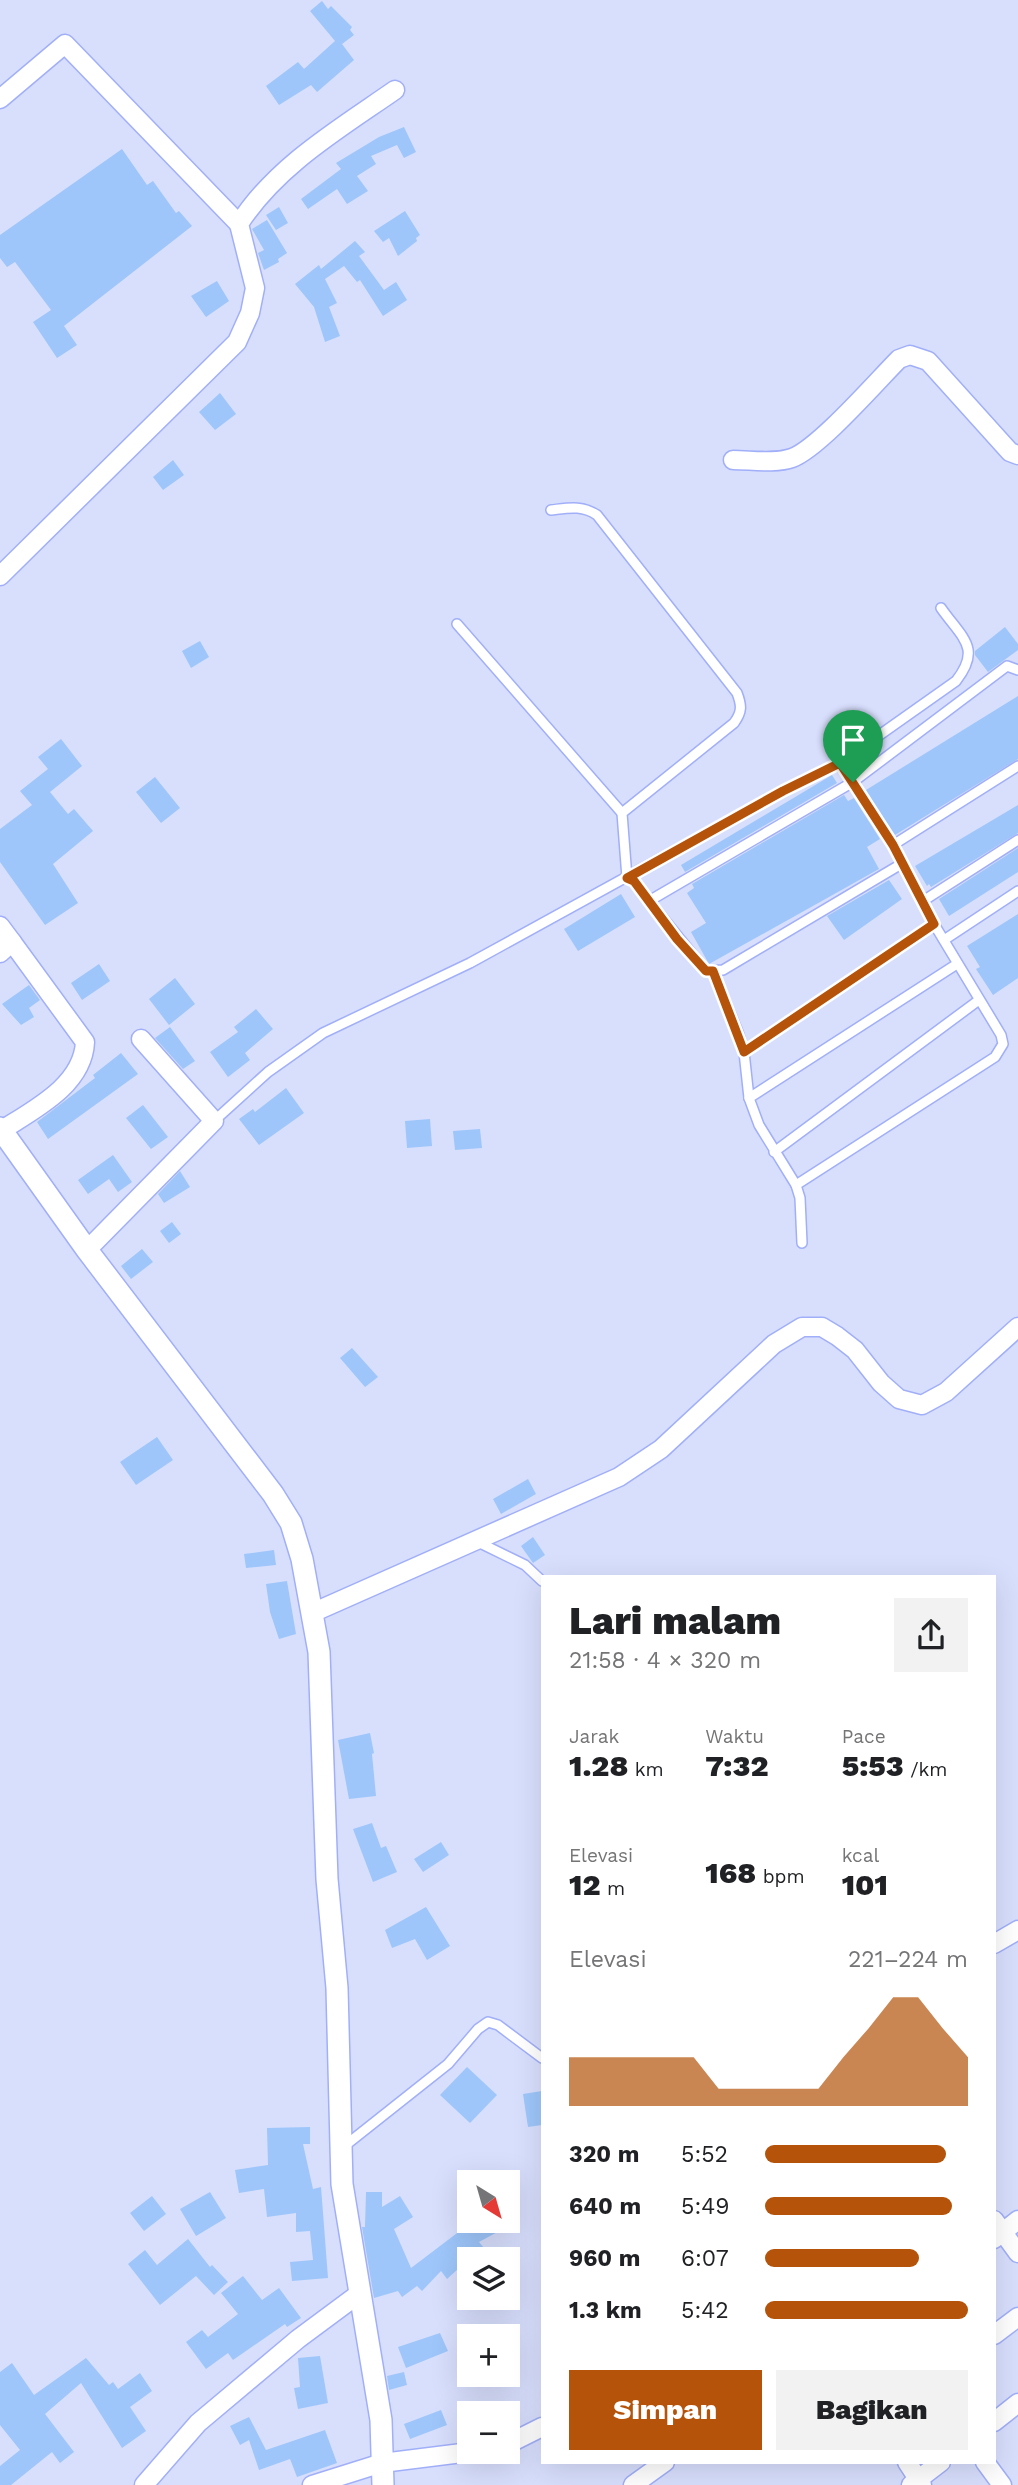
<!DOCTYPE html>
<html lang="id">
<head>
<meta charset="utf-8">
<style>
  :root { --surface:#fff; --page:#f2f2f2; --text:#202124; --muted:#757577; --accent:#b45309 }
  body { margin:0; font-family:"Work Sans",sans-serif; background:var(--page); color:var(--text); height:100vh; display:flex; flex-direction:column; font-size:26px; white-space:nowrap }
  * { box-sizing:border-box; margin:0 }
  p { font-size:23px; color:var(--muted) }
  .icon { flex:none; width:38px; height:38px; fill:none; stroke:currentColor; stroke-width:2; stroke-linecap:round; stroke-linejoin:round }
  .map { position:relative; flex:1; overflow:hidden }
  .side { position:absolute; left:541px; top:1575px; width:455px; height:889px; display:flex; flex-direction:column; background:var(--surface); border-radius:0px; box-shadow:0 7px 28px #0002 }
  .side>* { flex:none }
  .needle { width:46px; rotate:143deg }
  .controls { position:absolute; left:457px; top:2170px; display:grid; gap:14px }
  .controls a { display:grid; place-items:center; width:63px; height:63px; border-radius:0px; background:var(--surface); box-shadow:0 7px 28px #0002; font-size:35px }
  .pin { position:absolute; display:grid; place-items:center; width:60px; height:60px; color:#fff; margin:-72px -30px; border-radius:50% 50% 50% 0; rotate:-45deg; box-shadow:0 0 7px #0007 }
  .pin .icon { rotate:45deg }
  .round { display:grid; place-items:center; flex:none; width:74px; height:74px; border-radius:0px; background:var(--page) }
  .summary { display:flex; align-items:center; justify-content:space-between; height:119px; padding:0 28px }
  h1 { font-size:38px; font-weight:800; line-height:52px }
  .stats { display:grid; grid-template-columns:repeat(3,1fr); gap:10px; height:119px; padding:7px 28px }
  .stats div { display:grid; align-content:center }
  .stats b { font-size:30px; font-weight:800 }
  .stats small { font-size:19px; font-weight:400 }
  .stats p { font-size:19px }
  .chart { height:196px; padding:14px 28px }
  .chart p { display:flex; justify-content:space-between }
  .chart svg { width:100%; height:126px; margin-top:7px; fill:var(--accent); opacity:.7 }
  .primary-button { display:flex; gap:14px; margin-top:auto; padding:14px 28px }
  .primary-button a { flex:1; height:80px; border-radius:0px; background:var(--accent); color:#fff; font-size:28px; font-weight:800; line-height:80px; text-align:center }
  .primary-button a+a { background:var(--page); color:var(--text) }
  ul { padding:0 28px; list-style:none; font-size:23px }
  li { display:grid; grid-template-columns:112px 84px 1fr; align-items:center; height:52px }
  li i { height:18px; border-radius:9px; background:var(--accent) }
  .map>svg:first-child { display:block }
  .building { fill:#9ec6fa }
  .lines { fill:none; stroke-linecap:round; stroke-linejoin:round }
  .service-casing { stroke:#a1aff9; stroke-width:12 }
  .minor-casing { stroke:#a1aff9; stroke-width:21 }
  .tertiary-casing { stroke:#a1aff9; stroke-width:24 }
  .service { stroke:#fff; stroke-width:9 }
  .minor { stroke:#fff; stroke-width:18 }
  .tertiary { stroke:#fff; stroke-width:21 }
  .route-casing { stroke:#fff; stroke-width:14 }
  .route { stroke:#b45309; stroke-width:9 }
</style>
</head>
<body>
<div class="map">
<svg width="1018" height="2485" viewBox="0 0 1018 2485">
  <rect width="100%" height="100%" fill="#d8dffd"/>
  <g class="building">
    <path d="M 322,1 L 328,9 L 331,6 L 352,27 L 350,30 L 354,35 L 342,44 L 354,60 L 317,92 L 311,85 L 279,105 L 266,86 L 298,62 L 304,69 L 335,41 L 310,11 Z"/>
    <path d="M 404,127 L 416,152 L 404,158 L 397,145 L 371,156 L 376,164 L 357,176 L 368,191 L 347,204 L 337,189 L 308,209 L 301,199 L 341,169 L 336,163 L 379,137 Z"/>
    <path d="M 122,149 L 147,185 L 153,181 L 176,213 L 179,211 L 192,226 L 64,326 L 77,345 L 57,358 L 33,322 L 51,310 L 15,262 L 7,267 L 0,258 L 0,235 Z"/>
    <path d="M 279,207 L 288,223 L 276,230 L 266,215 Z"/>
    <path d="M 405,211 L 420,235 L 416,238 L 417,241 L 398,256 L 389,238 L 383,242 L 374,231 Z"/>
    <path d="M 267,220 L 287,253 L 278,259 L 279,262 L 264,270 L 258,253 L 264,250 L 252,229 Z"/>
    <path d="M 355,241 L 365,252 L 359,256 L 384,290 L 396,282 L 407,300 L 383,316 L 360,280 L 357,282 L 344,266 L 325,279 L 337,303 L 329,307 L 340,336 L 325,342 L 314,307 L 295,284 L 319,265 L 321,269 Z"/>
    <path d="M 217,281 L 229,301 L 206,317 L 191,296 Z"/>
    <path d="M 220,393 L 236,414 L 215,430 L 199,412 Z"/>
    <path d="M 173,460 L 184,475 L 163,490 L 153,477 Z"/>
    <path d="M 1005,627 L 1018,644 L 1018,650 L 988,672 L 975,655 L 975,651 Z"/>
    <path d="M 200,641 L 209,657 L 191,668 L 182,651 Z"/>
    <path d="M 1018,696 L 1018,759 L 895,835 L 866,790 Z"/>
    <path d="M 61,739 L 82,766 L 50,792 L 68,814 L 74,809 L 93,831 L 53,864 L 78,903 L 45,925 L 0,862 L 0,829 L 32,805 L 20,791 L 48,769 L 38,757 Z"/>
    <path d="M 832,775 L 837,783 L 685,872 L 681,865 Z"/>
    <path d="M 155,777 L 180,808 L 161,823 L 136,792 Z"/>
    <path d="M 844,795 L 848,801 L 854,798 L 880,839 L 867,847 L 879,869 L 709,964 L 691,932 L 706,923 L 687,893 L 694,888 L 692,884 Z"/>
    <path d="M 1018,805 L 1018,833 L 931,887 L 929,884 L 927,886 L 915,866 Z"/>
    <path d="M 1018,848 L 1018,872 L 949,916 L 939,899 Z"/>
    <path d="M 889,880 L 902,899 L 844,940 L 827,916 Z"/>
    <path d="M 621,894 L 635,917 L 578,951 L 564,929 Z"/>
    <path d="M 1018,914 L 1018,978 L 993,995 L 976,969 L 980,967 L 967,946 Z"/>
    <path d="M 99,964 L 110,981 L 82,1000 L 71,983 Z"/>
    <path d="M 175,978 L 195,1004 L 169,1025 L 149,999 Z"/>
    <path d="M 29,985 L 40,1000 L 29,1008 L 34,1017 L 21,1025 L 2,1004 Z"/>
    <path d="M 256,1009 L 273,1029 L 245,1053 L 250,1060 L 228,1077 L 210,1052 L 238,1032 L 234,1027 Z"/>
    <path d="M 170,1027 L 195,1061 L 183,1069 L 155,1038 Z"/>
    <path d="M 121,1053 L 138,1074 L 48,1139 L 37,1122 L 95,1078 L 93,1075 Z"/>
    <path d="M 286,1088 L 304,1113 L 259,1145 L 239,1119 L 253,1109 L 255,1112 Z"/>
    <path d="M 143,1105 L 168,1137 L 151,1149 L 126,1118 Z"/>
    <path d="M 430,1119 L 432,1146 L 407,1148 L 405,1121 Z"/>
    <path d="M 480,1129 L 482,1148 L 455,1150 L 453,1131 Z"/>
    <path d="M 113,1155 L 132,1182 L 118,1192 L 109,1179 L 88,1194 L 78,1180 Z"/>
    <path d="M 180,1171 L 190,1187 L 164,1203 L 158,1194 Z"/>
    <path d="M 172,1222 L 181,1234 L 169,1243 L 160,1231 Z"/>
    <path d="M 142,1249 L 153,1262 L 131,1279 L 121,1266 Z"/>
    <path d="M 352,1348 L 378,1377 L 365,1387 L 340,1358 Z"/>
    <path d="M 157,1437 L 173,1460 L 136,1485 L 120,1462 Z"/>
    <path d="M 528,1479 L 536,1494 L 501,1514 L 493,1499 Z"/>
    <path d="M 533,1537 L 545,1555 L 533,1563 L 521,1546 Z"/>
    <path d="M 274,1550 L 276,1565 L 246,1568 L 244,1554 Z"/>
    <path d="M 287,1581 L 296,1634 L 279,1639 L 270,1612 L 266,1584 Z"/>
    <path d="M 370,1733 L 374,1753 L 372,1754 L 376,1796 L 349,1799 L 338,1740 Z"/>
    <path d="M 372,1823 L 381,1848 L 386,1846 L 397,1872 L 373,1882 L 353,1829 Z"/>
    <path d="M 441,1842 L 449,1855 L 423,1872 L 414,1859 Z"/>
    <path d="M 426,1907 L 450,1946 L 427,1960 L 415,1939 L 392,1948 L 385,1930 Z"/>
    <path d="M 467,2067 L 497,2095 L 470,2123 L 440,2095 Z"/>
    <path d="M 542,2091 L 542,2125 L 528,2127 L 523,2094 Z"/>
    <path d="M 310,2127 L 310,2144 L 303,2144 L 313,2189 L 321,2187 L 328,2278 L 292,2281 L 290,2262 L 313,2260 L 310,2231 L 296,2232 L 296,2213 L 267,2217 L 264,2189 L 239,2193 L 235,2170 L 268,2165 L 267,2128 Z"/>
    <path d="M 210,2192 L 226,2218 L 196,2236 L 180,2209 Z"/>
    <path d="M 366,2192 L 382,2192 L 382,2207 L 400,2196 L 413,2217 L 394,2229 L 411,2268 L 473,2221 L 518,2221 L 479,2242 L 485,2249 L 469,2259 L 447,2279 L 441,2271 L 422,2291 L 417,2286 L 402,2297 L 398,2291 L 374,2298 L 362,2227 L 365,2227 Z"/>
    <path d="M 152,2196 L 166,2214 L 144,2231 L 130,2213 Z"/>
    <path d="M 188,2239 L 210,2267 L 212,2265 L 228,2282 L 214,2295 L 196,2276 L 160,2305 L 128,2264 L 145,2250 L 157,2265 Z"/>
    <path d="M 243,2276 L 262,2300 L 279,2288 L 301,2318 L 287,2327 L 285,2324 L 233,2360 L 228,2353 L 206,2369 L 186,2342 L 202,2330 L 208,2337 L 238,2314 L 221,2293 Z"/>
    <path d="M 440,2333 L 448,2351 L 406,2368 L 398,2347 Z"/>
    <path d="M 320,2356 L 328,2403 L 298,2409 L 294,2388 L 300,2387 L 298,2358 Z"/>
    <path d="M 86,2358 L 109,2385 L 113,2382 L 118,2389 L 140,2373 L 152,2391 L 130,2407 L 146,2431 L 122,2448 L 81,2383 L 45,2414 L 74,2452 L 60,2463 L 52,2452 L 11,2485 L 0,2485 L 0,2466 L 20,2450 L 0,2425 L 0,2372 L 12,2363 L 34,2395 Z"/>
    <path d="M 404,2372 L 407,2385 L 389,2390 L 387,2376 Z"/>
    <path d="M 441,2410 L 447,2425 L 410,2439 L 404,2424 Z"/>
    <path d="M 249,2417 L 266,2450 L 325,2430 L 337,2463 L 297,2477 L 290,2459 L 259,2470 L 249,2440 L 240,2445 L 230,2426 Z"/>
  </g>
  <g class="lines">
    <g class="service-casing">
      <g id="service">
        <path d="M 551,510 C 569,508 582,505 597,515 L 737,693 C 742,706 742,712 734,723 L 622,813 L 627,878 L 633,881 L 706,971 L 723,970 L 903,863"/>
        <path d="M 457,624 L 622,813"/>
        <path d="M 893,845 L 1018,766"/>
        <path d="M 649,901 L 853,782 L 1007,666 L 1018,670"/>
        <path d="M 923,901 L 1018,840"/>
        <path d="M 944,940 L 1018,891"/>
        <path d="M 713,971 L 738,1032 L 744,1052 L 749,1098 L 759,1125 L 796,1185 L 800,1198 L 802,1243"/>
        <path d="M 744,1052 L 934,924"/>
        <path d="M 749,1098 L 957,964"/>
        <path d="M 214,1121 L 268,1072 L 323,1033 L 470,963 L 783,791 L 840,763 L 956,681 C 982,648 962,638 941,608"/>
        <path d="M 774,1152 L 979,1000"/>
        <path d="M 796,1185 L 995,1057 L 1003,1044 L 1001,1035 L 934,924 L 893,845 L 840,763"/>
        <path d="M 476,1541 L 525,1565 L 542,1581"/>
        <path d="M 342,2148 L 448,2064 L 478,2029 L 488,2022 L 498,2025 L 542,2058"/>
      </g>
    </g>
    <g class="minor-casing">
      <g id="minor">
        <path d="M 0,99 L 65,44 L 239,224"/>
        <path d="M 733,460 C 751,460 775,464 792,458 C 819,448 877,381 899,359 L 910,355 L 928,361 L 1010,452 L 1018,455"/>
        <path d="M 0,576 L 237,342 L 250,313 L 255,288 L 239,224 C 276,166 339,129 395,90"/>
        <path d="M 0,926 L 12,942"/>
        <path d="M 0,953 L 12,942 L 85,1042 C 83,1085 35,1109 2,1130"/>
        <path d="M 87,1250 L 214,1121 L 141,1039"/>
        <path d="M 312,1613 L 619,1477 L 661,1449 L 774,1344 L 802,1327 L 822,1327 L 837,1336 L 855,1350 L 881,1383 L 899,1399 L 922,1405 L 946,1392 L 1018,1327"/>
        <path d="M 994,1944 L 1018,1930"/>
        <path d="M 994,2220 L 1018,2253"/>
        <path d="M 994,2239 L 1018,2220"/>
        <path d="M 994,2335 L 1018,2317"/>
        <path d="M 994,2422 L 1018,2403"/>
        <path d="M 508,2444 L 542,2427"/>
        <path d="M 907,2462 L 922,2485"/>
        <path d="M 985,2462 L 1002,2485"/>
        <path d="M 144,2485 L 198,2423 L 298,2339 L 360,2293"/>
        <path d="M 312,2485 L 382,2463 L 470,2452"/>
        <path d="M 633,2485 L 665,2462"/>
        <path d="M 911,2485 L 941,2462"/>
      </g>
    </g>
    <g class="tertiary-casing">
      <path id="tertiary" d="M 0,1128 L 87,1250 L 273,1494 L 291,1523 L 302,1559 L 319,1652 L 327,1879 L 337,1988 L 342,2184 L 381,2420 L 383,2485"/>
    </g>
    <use href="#service" class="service"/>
    <use href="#minor" class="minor"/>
    <use href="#tertiary" class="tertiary"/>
  </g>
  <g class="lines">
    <g class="route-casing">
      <path id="route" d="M 840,763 L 893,845 L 934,924 L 744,1052 L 713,971 L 706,971 L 677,939 L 634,881 L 627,878 L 783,791 Z"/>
    </g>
    <use href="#route" class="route"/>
  </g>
</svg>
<div class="controls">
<a><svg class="needle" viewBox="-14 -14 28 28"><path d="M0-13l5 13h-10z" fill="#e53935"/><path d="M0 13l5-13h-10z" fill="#757577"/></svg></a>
<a><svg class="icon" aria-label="layers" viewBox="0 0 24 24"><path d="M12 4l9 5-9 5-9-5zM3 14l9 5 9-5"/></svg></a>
<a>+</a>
<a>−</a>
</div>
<div class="pin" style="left:853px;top:782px;background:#1e9e55"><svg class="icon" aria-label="arrive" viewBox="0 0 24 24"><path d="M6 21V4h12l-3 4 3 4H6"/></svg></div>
<section class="side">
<div class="summary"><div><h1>Lari malam</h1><p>21:58 · 4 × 320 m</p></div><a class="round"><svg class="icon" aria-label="share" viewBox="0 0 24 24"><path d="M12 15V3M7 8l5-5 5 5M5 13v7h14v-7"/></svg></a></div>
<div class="stats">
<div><p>Jarak</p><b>1.28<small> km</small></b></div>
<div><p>Waktu</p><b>7:32</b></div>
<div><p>Pace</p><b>5:53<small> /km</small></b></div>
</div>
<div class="stats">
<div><p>Elevasi</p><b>12<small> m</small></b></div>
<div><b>168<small> bpm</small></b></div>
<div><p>kcal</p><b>101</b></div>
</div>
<div class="chart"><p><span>Elevasi</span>221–224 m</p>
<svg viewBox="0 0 160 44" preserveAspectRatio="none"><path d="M0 44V27L10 27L20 27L30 27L40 27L50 27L60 38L70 38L80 38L90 38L100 38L110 27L120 17L130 6L140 6L150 17L160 27V44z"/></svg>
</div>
<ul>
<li><b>320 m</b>5:52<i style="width:89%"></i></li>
<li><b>640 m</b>5:49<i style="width:92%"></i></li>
<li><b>960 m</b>6:07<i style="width:76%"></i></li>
<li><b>1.3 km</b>5:42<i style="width:100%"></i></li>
</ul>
<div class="primary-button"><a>Simpan</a><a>Bagikan</a></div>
</section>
</div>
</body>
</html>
